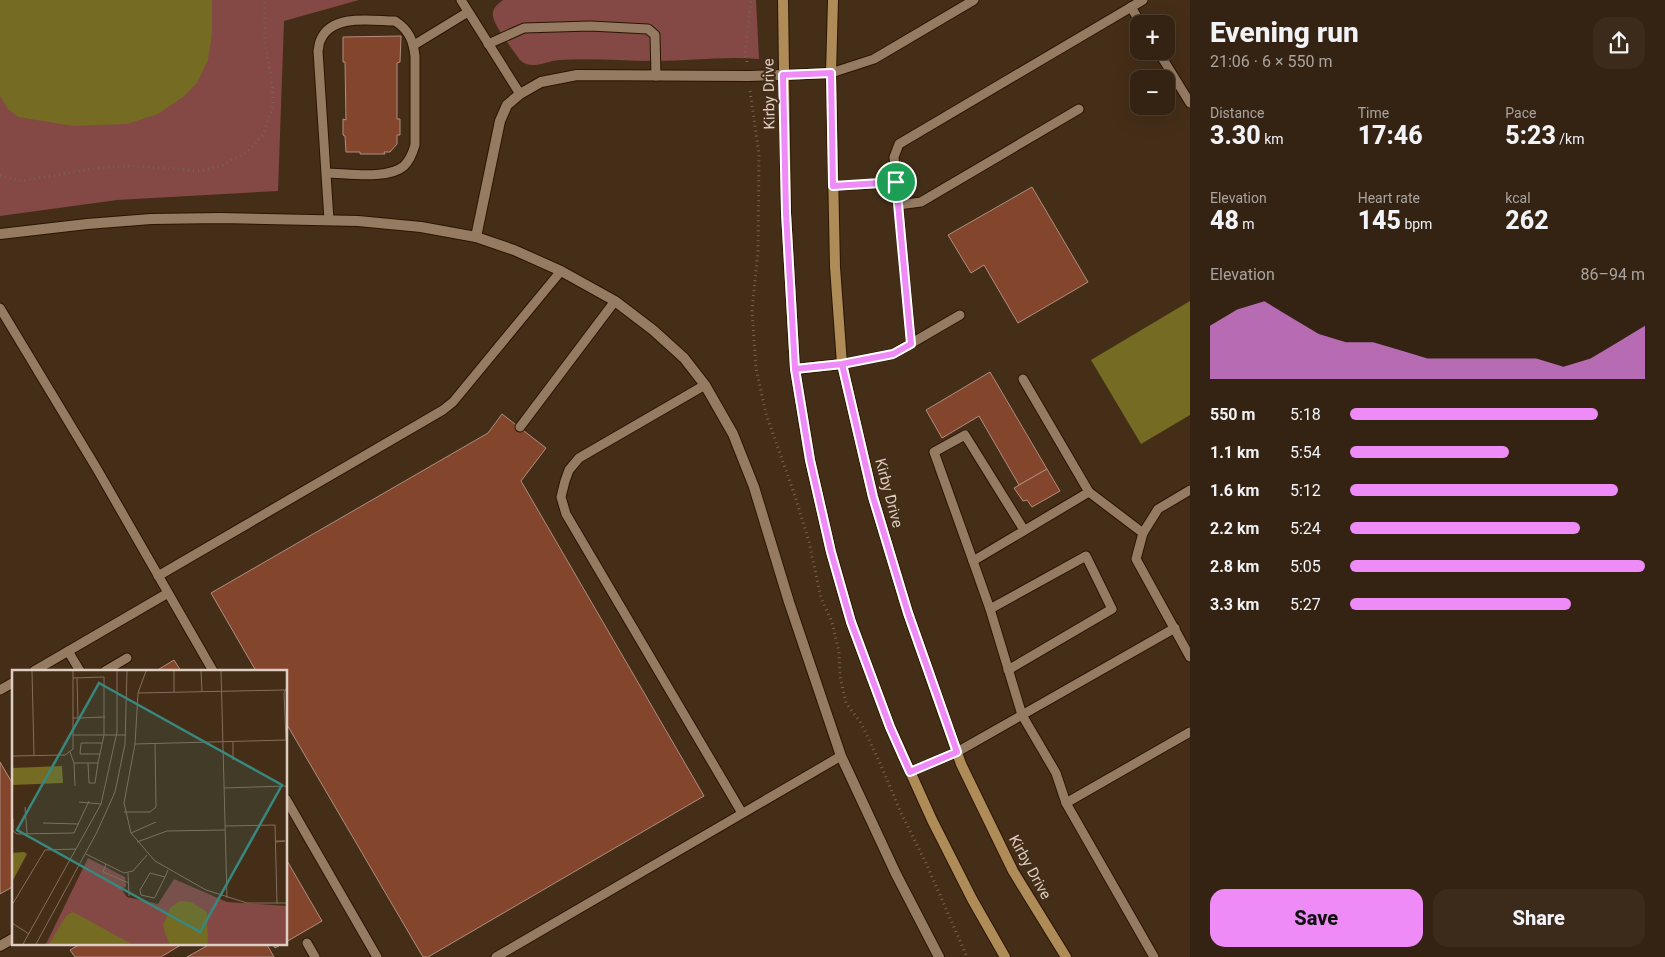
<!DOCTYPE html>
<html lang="en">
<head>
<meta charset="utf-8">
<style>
  :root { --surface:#342212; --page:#3c2a1b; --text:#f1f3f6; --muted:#a9a49f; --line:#4e3f32; --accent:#ee8bf7 }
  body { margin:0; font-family:Roboto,sans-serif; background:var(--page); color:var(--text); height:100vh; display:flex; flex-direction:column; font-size:19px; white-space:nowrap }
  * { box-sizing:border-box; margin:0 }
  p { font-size:16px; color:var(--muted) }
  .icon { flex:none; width:28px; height:28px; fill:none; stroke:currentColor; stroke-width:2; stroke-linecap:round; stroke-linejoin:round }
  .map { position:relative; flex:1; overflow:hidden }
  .sheet { display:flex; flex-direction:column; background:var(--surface); width:475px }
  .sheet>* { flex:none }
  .buttons { position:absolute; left:1130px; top:15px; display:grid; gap:10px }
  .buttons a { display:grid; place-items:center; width:45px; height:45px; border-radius:10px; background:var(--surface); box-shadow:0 5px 20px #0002,0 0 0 1px var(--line); font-size:25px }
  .pin { position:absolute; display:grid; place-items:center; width:42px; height:42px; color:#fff; margin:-21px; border:2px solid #fff; border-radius:50%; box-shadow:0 1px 5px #0007 }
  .round { display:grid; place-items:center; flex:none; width:52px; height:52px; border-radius:15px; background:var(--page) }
  .headline { display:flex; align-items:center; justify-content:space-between; height:85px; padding:0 20px }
  h1 { font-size:28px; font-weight:800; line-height:38px }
  .stats { display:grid; grid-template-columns:repeat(3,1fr); gap:8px; height:85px; padding:5px 20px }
  .stats div { display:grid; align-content:center }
  .stats b { font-size:25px; font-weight:800 }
  .stats small { font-size:14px; font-weight:400 }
  .stats p { font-size:14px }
  .chart { height:140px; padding:10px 20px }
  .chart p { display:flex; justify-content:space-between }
  .chart svg { width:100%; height:90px; margin-top:5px; fill:var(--accent); opacity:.7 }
  .action { display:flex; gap:10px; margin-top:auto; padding:10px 20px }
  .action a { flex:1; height:58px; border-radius:15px; background:var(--accent); color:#111; font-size:20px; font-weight:800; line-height:58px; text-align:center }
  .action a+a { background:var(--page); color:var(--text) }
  ul { padding:0 20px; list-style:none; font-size:16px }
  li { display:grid; grid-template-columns:80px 60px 1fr; align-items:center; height:38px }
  li i { height:12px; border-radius:6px; background:var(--accent) }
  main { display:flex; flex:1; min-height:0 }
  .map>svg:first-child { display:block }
  .green { fill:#844845 }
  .water { fill:#756b23 }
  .building { fill:#83462d; stroke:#b08d7f }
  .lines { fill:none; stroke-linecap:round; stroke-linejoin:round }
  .service-casing { stroke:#2b1502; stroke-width:11 }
  .minor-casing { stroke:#2b1502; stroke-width:12 }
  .secondary-casing { stroke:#2b1502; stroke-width:12 }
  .path { stroke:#786351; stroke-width:3; stroke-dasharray:1 4; stroke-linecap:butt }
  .service { stroke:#967b63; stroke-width:9 }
  .minor { stroke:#967b63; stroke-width:10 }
  .secondary { stroke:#ae8b57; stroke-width:10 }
  .route-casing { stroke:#fff; stroke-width:10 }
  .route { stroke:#ee8bf7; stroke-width:6 }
  .labels { text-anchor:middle; stroke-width:4.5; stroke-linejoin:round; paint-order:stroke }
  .street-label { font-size:15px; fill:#decfc3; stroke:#452e18 }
  .inset-road { fill:none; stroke:#826e5c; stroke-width:1 }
  .view { fill:#38887f; fill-opacity:0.15; stroke:#38887f; stroke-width:2.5 }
  .inset-edge { fill:none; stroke:#decfc3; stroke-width:2.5 }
</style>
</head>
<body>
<main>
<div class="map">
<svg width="1190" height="957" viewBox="0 0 1190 957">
  <rect width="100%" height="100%" fill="#452e18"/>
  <g class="green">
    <path d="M 0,0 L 359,0 L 284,21 L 278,191 L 117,200 L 0,216 Z"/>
    <path d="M 503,0 L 756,0 L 759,59 C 724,56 690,61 655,61 C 623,61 591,58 559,60 C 545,61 532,71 520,60 C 514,51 490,22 493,12 C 494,7 499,3 503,0 Z"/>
  </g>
  <g class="water">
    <path d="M 0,0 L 212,0 L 212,34 L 208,60 L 197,83 L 183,97 L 158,114 L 127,124 L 73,126 L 18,117 L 8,109 L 0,96 Z"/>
    <path d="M 1190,301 L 1190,415 L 1141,444 L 1091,360 Z"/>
  </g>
  <g class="building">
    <path d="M 401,36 L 400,62 L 397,63 L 397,119 L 400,119 L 400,135 L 397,135 L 397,144 L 390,152 L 384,152 L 385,154 L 360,154 L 360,152 L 346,152 L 345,136 L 343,135 L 343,119 L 346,120 L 345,62 L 343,62 L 343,37 Z"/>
    <path d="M 1032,187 L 1088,282 L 1018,323 L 984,265 L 971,273 L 948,235 Z"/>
    <path d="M 990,372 L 1047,469 L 1019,485 L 979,416 L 942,438 L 926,410 Z"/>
    <path d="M 502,414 L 546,448 L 521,481 L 704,796 L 428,957 L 423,957 L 286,723 L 286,671 L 256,671 L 211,593 L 488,433 Z"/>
    <path d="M 1047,469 L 1060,491 L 1032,507 L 1027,500 L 1023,501 L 1014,488 Z"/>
    <path d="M 174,660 L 181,671 L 156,671 Z"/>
    <path d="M 0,762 L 14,786 L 14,886 L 0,894 Z"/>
    <path d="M 286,859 L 322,921 L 286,942 Z"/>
    <path d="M 82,943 L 184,943 L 161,957 L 75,957 L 70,950 Z"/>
    <path d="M 212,943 L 266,943 L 274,957 L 187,957 Z"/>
    <path d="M 272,943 L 284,943 L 275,948 Z"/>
  </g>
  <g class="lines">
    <g class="service-casing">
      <g id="service">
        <path d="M 461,0 L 520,94"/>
        <path d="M 1131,7 L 1141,24"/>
        <path d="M 488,44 L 524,28 L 590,26 L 648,29 L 655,35 L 656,76"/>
        <path d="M 414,45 L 468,12"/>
        <path d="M 1158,51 L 1190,103"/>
        <path d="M 831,73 L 874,59 L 974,0"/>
        <path d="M 326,173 C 346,173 388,180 404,166 C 410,160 413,152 415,145 L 415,56 C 413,40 409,30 395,21 C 373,21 333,13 321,39 C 319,42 319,47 318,51 L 329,220"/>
        <path d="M 833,186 L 896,183"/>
        <path d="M 898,205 L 921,202 L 1079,109"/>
        <path d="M 0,308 L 97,469 L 213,671"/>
        <path d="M 911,344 L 894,157 L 899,144 L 1143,0"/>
        <path d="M 842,364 L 893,354 L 960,315"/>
        <path d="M 1023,379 L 1089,492"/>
        <path d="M 705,385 L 579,458 L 569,470 L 565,481 L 561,497 L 566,514 L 742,813"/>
        <path d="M 520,427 L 615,301"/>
        <path d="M 1190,490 L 1158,509 L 1143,533 L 1136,559 L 1190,657"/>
        <path d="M 1024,530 L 965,435 L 934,452 L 973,561 L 1089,492 L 1143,533"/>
        <path d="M 973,561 L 990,609 L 1022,715 L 1056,773 L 1066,803 L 1154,957"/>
        <path d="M 158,576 L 443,410 L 453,402 L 561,271"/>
        <path d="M 990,609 L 1086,556 L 1112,609 L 1008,670"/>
        <path d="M 68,651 L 80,671"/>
        <path d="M 34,671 L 168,593"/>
        <path d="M 105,671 L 127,658"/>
        <path d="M 0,690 L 14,682"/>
        <path d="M 910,772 L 957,752 L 1175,628"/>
        <path d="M 286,799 L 377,957"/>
        <path d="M 1066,803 L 1190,732"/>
        <path d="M 307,943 L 315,957"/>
        <path d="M 496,957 L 841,756"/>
      </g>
    </g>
    <g class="minor-casing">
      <g id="minor">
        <path d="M 0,234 L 87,224 L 151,219 L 220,218 L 358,221 L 421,227 L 476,237 L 514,250 L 561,271 L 615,301 L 653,330 L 684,358 L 705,385 L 733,434 L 754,487 L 789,602 L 841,756 L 896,874 L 939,957"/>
        <path d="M 476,237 L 500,121 L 507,105 L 520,94 L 541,82 L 577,75 L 749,76 L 783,75"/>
        <path d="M 0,946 L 14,938"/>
      </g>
    </g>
    <g class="secondary-casing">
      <g id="secondary">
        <path d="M 783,0 L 786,213 L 795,369 L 810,460 L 831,552 L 851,622 L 890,727 L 932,820 L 972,899 L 1005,957"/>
        <path d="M 833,0 L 831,73 L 835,267 L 842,364 L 873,497 L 908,613 L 961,764 L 1013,871 L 1066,957"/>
        <path d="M 783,75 L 831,73"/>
        <path d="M 795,369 L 842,364"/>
      </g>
    </g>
    <g class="path">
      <path d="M 747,62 L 745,53 L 751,0"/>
      <path d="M 750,91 L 759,154 L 758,251 L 752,311 L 756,368 L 766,414 L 795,496 L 809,542 L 821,598 L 832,622 L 839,652 L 840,676 L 846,703 L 861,723 L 880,763 L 901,813 L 926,863 L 967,957"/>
      <path d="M 0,176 L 21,181 L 97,168 L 135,166 L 200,171 L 223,165 L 247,152 L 263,135 L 273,105 L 272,84 L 265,42 L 265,0"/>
    </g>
    <use href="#service" class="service"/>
    <use href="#minor" class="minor"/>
    <use href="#secondary" class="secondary"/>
  </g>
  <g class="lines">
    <g class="route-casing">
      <path id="route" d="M 896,182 L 833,186 L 831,73 L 783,75 L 786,213 L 795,369 L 842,364 L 873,497 L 908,613 L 957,752 L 910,772 L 890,727 L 851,622 L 831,552 L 810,460 L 795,369 L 842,364 L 893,354 L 911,344 L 896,182"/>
    </g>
    <use href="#route" class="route"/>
  </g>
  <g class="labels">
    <g class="street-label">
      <text transform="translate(769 94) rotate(-91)" y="5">Kirby Drive</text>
      <text transform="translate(889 493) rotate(75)" y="5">Kirby Drive</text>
      <text transform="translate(1030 867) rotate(61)" y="5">Kirby Drive</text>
    </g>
  </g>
  <g transform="translate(12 670)">
    <rect width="275" height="275" fill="#452e18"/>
    <path d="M 76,188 L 113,207 L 114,216 L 110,220 L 115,227 L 146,234 L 162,209 L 215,232 L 275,236 L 275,274 L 34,274 Z" fill="#844845"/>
    <path d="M 50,96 L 51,113 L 0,115 L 0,98 ZM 12,182 L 15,184 L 0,212 L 0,183 ZM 168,231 L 179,232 L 195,242 L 196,274 L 157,274 L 151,256 L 158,238 ZM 60,242 L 63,243 L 120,274 L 37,274 L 54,246 Z" fill="#756b23"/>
    <path class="inset-road" d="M 20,1 L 22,86M 134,1 L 126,23 L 123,74 L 112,133 L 119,163 L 143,191 L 194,220 L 235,233 L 275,233M 162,1 L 162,22M 189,1 L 190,22M 209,1 L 215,228M 61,8 L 92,7 L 92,65 L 86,93M 126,23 L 273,20M 61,48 L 66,48 L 65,8M 66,48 L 93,47M 61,65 L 114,65M 274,70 L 272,23 L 275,17M 221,72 L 221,90M 123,74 L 275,70M 58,82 L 62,93 L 86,93 L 83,113 L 77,113 L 76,93M 88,84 L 68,84 L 69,73 L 90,73M 0,86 L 53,85 L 61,79 L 61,1M 62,93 L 63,116M 212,118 L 275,116M 67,132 L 89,134M 13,137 L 15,164M 112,142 L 138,142 L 144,137 L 143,73M 1,149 L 1,161 L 5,164 L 62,163 L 77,131M 31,153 L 67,154M 213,156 L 263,155 L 265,234M 119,163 L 144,152M 264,171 L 273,171 L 264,172M 125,172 L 155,161 L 213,160M 74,184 L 112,203 L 121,201 L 135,185M 94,194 L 91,202 L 117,213M 116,203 L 117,226M 153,207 L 138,203 L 128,220 L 129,225 L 142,228 L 143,227 L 153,207 L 156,200M 0,235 L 33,180 L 64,179M 0,253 L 17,264M 11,274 L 89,134 L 105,62 L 105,1M 24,274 L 85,162 L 103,122 L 113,74 L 115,1"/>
    <path class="view" d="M 87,13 L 270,115 L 188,262 L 5,160 Z"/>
    <rect width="275" height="275" class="inset-edge"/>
  </g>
</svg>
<div class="buttons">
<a>+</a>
<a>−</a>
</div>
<div class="pin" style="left:896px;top:182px;background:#1e9e55"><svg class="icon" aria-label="arrive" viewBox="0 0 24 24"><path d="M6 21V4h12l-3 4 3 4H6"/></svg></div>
</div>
<section class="sheet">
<div class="headline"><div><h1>Evening run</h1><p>21:06 · 6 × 550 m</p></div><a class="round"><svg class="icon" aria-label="share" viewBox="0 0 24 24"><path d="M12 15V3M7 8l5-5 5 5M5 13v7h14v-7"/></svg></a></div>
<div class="stats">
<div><p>Distance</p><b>3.30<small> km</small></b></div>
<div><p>Time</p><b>17:46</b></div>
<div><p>Pace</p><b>5:23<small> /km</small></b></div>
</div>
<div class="stats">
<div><p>Elevation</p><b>48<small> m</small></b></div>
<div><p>Heart rate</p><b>145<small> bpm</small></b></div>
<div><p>kcal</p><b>262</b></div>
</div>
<div class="chart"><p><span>Elevation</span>86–94 m</p>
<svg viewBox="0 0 160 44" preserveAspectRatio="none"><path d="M0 44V18L10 10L20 6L30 14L40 22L50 26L60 26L70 30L80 34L90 34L100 34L110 34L120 34L130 38L140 34L150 26L160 18V44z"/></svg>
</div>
<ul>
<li><b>550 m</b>5:18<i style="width:84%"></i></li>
<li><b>1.1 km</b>5:54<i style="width:54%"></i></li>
<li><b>1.6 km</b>5:12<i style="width:91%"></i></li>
<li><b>2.2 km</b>5:24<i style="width:78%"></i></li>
<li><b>2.8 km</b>5:05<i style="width:100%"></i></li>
<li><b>3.3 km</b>5:27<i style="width:75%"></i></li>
</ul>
<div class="action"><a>Save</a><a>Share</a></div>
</section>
</main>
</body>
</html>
